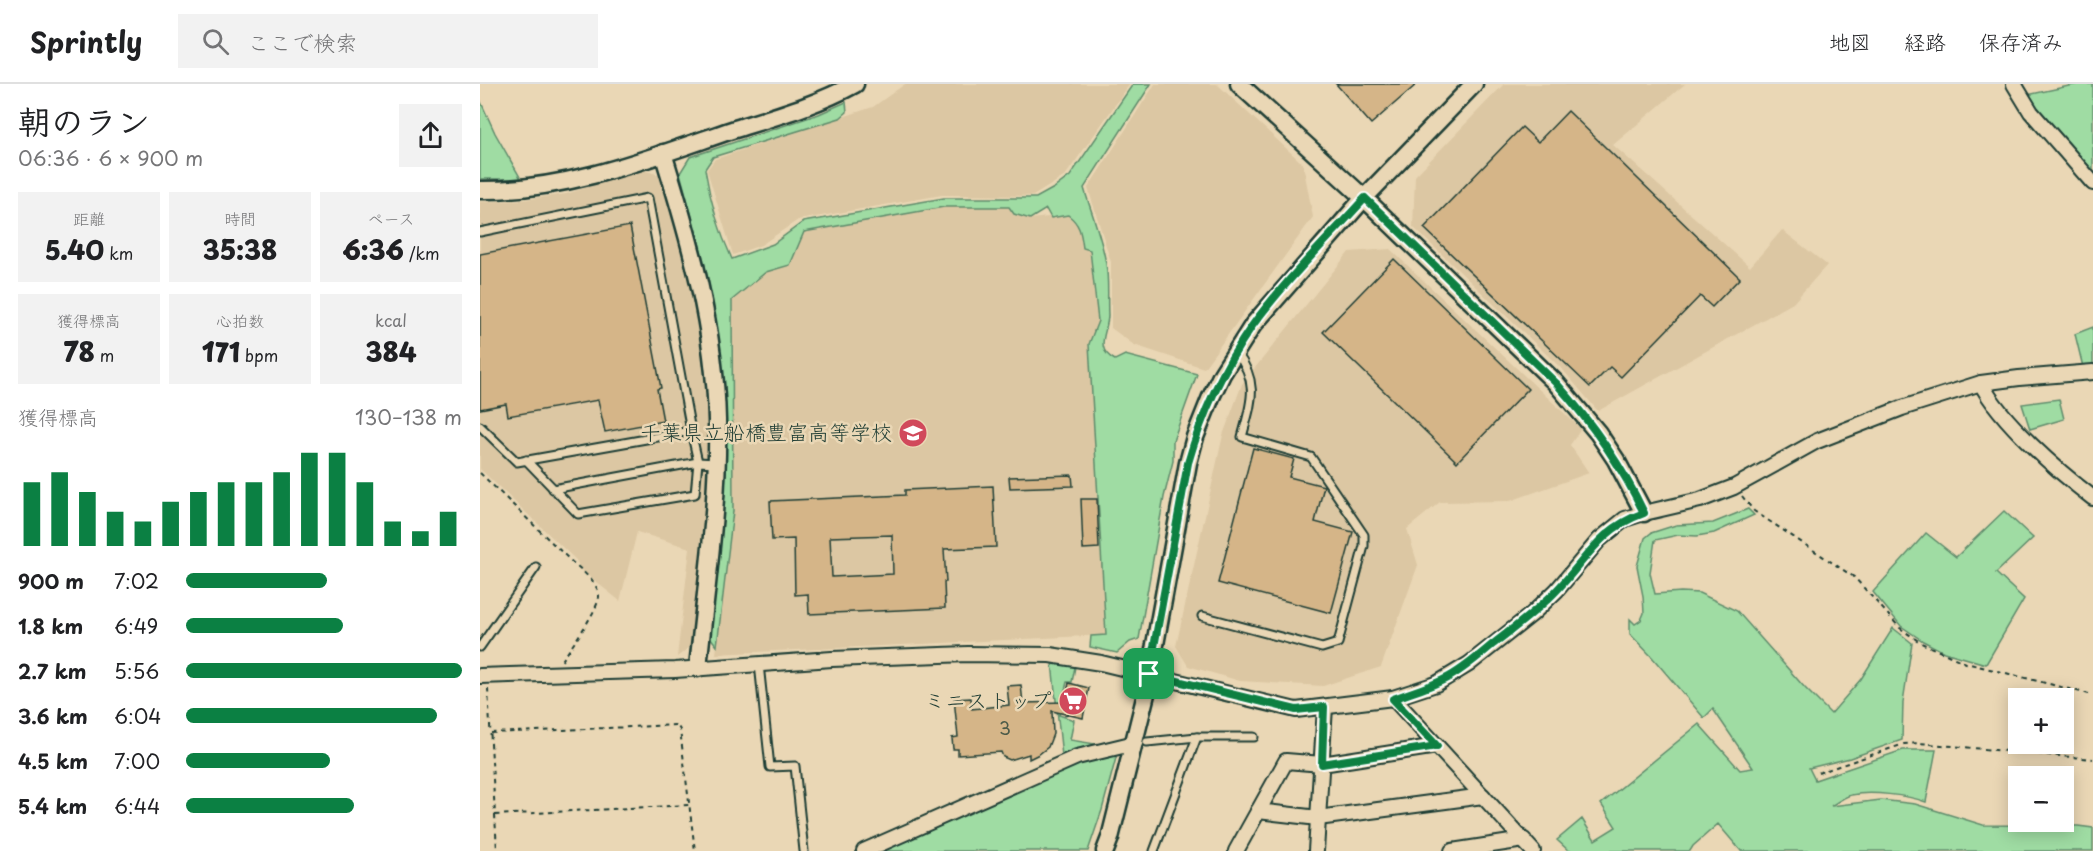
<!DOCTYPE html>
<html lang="ja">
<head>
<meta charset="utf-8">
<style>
  :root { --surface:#fff; --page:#f2f2f2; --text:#202124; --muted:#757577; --line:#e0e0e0; --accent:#0b8043 }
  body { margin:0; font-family:"Playpen Sans","Klee One",sans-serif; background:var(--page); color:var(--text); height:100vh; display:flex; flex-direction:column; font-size:22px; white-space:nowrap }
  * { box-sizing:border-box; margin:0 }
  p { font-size:20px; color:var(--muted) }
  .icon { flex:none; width:33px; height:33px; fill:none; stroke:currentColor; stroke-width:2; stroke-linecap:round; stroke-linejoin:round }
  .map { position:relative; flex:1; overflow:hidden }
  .side { display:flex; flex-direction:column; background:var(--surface); width:480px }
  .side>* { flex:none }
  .buttons { position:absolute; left:1528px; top:604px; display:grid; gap:12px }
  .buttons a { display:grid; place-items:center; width:66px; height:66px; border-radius:0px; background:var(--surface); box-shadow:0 3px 15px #0003; font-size:30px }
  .pin { position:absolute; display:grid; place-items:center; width:51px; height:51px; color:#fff; margin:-26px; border-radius:12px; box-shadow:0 3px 9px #0006 }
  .round { display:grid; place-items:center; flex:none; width:63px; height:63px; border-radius:0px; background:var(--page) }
  .head { display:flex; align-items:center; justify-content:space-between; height:102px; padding:0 18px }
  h1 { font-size:33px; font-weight:800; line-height:45px }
  .stats { display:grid; grid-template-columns:repeat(3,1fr); gap:9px; height:102px; padding:6px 18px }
  .stats div { display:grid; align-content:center; border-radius:0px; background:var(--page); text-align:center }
  .stats b { font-size:26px; font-weight:800 }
  .stats small { font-size:16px; font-weight:400 }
  .stats p { font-size:16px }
  .chart { height:168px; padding:12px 18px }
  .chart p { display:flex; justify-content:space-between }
  .chart svg { width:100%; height:108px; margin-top:6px; stroke:var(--accent); stroke-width:6 }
  ul { padding:0 18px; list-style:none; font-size:20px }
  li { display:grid; grid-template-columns:96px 72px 1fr; align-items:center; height:45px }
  li i { height:15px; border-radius:8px; background:var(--accent) }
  header { display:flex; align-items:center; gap:36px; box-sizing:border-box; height:84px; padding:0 30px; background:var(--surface); border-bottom:2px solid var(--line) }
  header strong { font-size:28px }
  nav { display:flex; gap:33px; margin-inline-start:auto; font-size:21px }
  .search { width:420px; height:54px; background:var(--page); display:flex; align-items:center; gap:15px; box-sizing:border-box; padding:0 21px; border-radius:0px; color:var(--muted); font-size:22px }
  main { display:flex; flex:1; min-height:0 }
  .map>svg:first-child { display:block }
  .built { fill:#dcc7a3 }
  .green { fill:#9fdca3; stroke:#5f8c6c; stroke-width:1.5 }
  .building { fill:#d5b588; stroke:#1f3d34; stroke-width:1.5; fill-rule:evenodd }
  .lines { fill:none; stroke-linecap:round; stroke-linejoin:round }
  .service-casing { stroke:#1f3d34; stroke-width:11 }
  .minor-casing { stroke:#1f3d34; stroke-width:18 }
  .tertiary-casing { stroke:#1f3d34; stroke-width:21 }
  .path { stroke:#1f3d34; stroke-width:2; stroke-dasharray:4.5 4.5; stroke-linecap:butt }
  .service { stroke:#ead7b5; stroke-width:7 }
  .minor { stroke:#ead7b5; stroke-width:14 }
  .tertiary { stroke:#ead7b5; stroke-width:16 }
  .route-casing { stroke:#fff; stroke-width:12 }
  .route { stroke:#0b8043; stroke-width:8 }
  .labels { text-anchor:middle; stroke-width:5; stroke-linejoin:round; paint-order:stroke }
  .number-label { font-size:18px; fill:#4c5b49 }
  .poi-label { font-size:21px; fill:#1f3d34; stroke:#ead7b5; text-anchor:end }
</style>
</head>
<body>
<header>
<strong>Sprintly</strong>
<div class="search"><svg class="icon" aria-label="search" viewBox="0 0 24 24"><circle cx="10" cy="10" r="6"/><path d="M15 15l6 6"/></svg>ここで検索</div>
<nav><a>地図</a><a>経路</a><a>保存済み</a></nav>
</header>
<main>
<section class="side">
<div class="head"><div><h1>朝のラン</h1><p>06:36 · 6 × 900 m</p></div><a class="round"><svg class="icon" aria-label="share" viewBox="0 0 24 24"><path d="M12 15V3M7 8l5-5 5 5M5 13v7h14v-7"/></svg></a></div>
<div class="stats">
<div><p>距離</p><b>5.40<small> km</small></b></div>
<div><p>時間</p><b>35:38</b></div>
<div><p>ペース</p><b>6:36<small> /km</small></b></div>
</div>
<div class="stats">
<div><p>獲得標高</p><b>78<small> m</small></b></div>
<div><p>心拍数</p><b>171<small> bpm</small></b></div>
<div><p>kcal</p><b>384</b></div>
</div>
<div class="chart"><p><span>獲得標高</span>130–138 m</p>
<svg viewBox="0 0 160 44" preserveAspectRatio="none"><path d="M5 44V18M15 44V14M25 44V22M35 44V30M45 44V34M55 44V26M65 44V22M75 44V18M85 44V18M95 44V14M105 44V6M115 44V6M125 44V18M135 44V34M145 44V38M155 44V30"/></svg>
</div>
<ul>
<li><b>900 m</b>7:02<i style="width:51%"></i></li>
<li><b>1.8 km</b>6:49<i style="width:57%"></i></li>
<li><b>2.7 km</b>5:56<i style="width:100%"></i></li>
<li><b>3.6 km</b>6:04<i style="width:91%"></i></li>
<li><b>4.5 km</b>7:00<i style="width:52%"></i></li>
<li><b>5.4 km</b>6:44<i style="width:61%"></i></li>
</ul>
</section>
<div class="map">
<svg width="1613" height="767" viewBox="0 0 1613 767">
  <rect width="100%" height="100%" fill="#ead7b5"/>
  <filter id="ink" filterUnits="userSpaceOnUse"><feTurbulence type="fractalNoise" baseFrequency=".0167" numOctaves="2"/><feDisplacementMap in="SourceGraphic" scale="12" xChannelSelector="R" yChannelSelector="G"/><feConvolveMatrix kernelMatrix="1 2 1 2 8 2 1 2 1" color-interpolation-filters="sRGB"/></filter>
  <g filter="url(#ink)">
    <g class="built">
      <path d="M 425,0 L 650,0 L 585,92 L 553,112 L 462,111 L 318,136 L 281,161 L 253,171 L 227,86 L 235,75 L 393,23 Z"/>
      <path d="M 675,0 L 737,0 L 823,80 L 833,133 L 724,284 L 654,261 L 631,244 L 631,178 L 608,104 Z"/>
      <path d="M 1024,0 L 1205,0 L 1133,61 L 1270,183 L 1302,146 L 1347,181 L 1313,219 L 1118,327 L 1083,286 L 933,143 L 935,92 Z"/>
      <path d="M 163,86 L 184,92 L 199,142 L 218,231 L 230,334 L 231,388 L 212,561 L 197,573 L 210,464 L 157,448 L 140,517 L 101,486 L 96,476 L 0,385 L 0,118 L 41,116 L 86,110 Z"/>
      <path d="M 464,123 L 529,123 L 550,135 L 588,131 L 594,136 L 601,146 L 603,164 L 610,166 L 618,237 L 609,260 L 626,551 L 236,570 L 253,427 L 252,216 L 286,188 L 309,181 L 324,148 Z"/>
      <path d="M 910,165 L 1101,345 L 1090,361 L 1109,389 L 1030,417 L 960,418 L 927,445 L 938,481 L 901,583 L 843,602 L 760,597 L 708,582 L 696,562 L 743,351 L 762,300 L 869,168 Z"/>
    </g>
    <g class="green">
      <path d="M 653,0 L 671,0 L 604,104 C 611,128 622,154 626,180 C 629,196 627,214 628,231 C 628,249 613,264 635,276 L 645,271 L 717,290 L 693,357 L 693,377 L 684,413 L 659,555 L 650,558 L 637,569 L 610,563 L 611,552 L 626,551 L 609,260 L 618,237 L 610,166 L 603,164 C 601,149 600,140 588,131 L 571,134 L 566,125 L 550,135 L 534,130 L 529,123 L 464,123 L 324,148 L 310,181 L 286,188 L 252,216 L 253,427 L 237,562 L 230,553 L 243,427 L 244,332 L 225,181 L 200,89 L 210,73 L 339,30 L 366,18 L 367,28 L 360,34 L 233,73 L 225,85 C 230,116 239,147 252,175 L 293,160 L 323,138 L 464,114 L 556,114 L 574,104 L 590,92 Z"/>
      <path d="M 1598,0 L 1613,0 L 1613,94 L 1543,12 Z"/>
      <path d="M 0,16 L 15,49 L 41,95 L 0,95 Z"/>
      <path d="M 1613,243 L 1613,281 L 1603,283 L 1595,250 Z"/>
      <path d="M 1579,315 L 1584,335 L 1550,345 L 1542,320 Z"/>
      <path d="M 1268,425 L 1274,431 L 1234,449 L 1217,452 L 1198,451 L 1175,456 L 1170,489 L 1175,510 L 1201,508 L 1219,509 L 1257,527 L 1325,604 L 1351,630 L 1381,595 L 1413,544 L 1432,559 L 1423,618 L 1422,656 L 1370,674 L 1329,684 L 1335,696 L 1423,666 L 1456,666 L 1446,718 C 1427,711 1391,707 1371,711 C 1364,713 1356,719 1351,722 L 1401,716 L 1435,720 L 1503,741 L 1598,742 L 1613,744 L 1613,767 L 1261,767 L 1238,740 L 1213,762 L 1210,767 L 1089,767 L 1077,756 L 1102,735 L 1115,756 L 1136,743 L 1121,720 L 1219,640 L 1260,686 L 1273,684 L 1233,625 L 1224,634 L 1172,573 L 1150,550 L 1150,535 L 1155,540 L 1161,536 L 1164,529 L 1163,512 L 1157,482 L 1165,454 L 1171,449 L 1196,441 L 1233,439 Z"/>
      <path d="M 1524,427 L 1553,454 L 1516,489 L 1544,515 L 1506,580 L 1464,568 L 1443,557 L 1421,542 L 1393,508 L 1446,449 L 1476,473 Z"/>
      <path d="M 572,579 L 595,583 L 592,598 L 587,598 L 579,631 L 594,636 L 590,656 L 615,660 L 582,672 Z"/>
      <path d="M 637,670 L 622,726 L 608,767 L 395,767 L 599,679 Z"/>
    </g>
    <g class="building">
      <path d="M 856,0 L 937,0 L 891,40 Z"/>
      <path d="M 1088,27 L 1260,194 L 1232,223 L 1220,212 L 1141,293 L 1130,283 L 1110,303 L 944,144 L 1042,43 L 1058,58 Z"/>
      <path d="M 150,142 L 181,304 L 177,305 L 183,337 L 125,348 L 118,316 L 28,332 L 26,320 L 0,325 L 0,170 Z"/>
      <path d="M 914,175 L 1048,305 L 977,378 L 843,248 Z"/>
      <path d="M 773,364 L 814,375 L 809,393 L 844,402 L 835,438 L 873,448 L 851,529 L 738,499 Z"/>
      <path d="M 592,391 L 593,402 L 530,404 L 529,393 Z"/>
      <path d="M 513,402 L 516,463 L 464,465 L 466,498 L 464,498 L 465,524 L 329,530 L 328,510 L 315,511 L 314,455 L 292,456 L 290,417 L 425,411 L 425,406 ZM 412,451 L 413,490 L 352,493 L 350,453 Z"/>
      <path d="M 601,415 L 617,415 L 619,464 L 603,465 Z"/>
      <path d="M 589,599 L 609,604 L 603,634 L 572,627 L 573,650 L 568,663 L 559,670 L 549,675 L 549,670 L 530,676 L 523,673 L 521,668 L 478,671 L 478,665 L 473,665 L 472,654 L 478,653 L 474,615 L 491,614 L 492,625 L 529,621 L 527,602 L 541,601 L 543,619 L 585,618 Z"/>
    </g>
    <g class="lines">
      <g class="service-casing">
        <g id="service">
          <path d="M 0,148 L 168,114 L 211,347 L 37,378 L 0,342"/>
          <path d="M 46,376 L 98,430 L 215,410 L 218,378 L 211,347"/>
          <path d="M 73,405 L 218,378 L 236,379"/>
          <path d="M 722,532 L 842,564 L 858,559 L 884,462 L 884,451 L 831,373 L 762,353 C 771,319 780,299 756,268"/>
          <path d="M 0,563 L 56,483"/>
          <path d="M 279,580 L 290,683 L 315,682 L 324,767"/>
          <path d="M 667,658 L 717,653 L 774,653"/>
          <path d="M 674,767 L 717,653"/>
        </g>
      </g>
      <g class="minor-casing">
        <g id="minor">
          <path d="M 1534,0 L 1551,28 L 1613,99"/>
          <path d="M 1501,299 C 1520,337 1579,388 1613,414"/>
          <path d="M 0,592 L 195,586 L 352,575 L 488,570 L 570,571 L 621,579 L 816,626 L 913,614 L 956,600 L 989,580 L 1052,530 L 1077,506 L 1119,456 L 1145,435 L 1164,429 L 1220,416 L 1254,403 L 1337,357 L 1422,324 L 1501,299 L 1539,294 L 1613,288"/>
          <path d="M 913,614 L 1053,767"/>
          <path d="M 778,727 L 838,734 L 1003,712"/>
          <path d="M 384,767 L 597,673 L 655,659"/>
          <path d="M 756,767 L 806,677 L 842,680 L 957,662"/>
          <path d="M 836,767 L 845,623"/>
          <path d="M 972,767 L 1044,756"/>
        </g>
      </g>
      <g class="tertiary-casing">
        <g id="tertiary">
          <path d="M 759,0 L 884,114 L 1076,299 L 1118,349 L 1136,376 L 1164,429"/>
          <path d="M 183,69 C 210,156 235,244 237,336 C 239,420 226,501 218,584"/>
          <path d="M 0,106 C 87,107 170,74 252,46 C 293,33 337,21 375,0"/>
          <path d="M 625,767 L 630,754 L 666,610 L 708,379 L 715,353 L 731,313 L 742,290 L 773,241 L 884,114 L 994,0"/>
        </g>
      </g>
      <g class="path">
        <path d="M 0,389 L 92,478 C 100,484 119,501 119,511 C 120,524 89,566 81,578"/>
        <path d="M 1262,412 L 1274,427 L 1374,493 L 1420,544 L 1441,559 L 1486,579 L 1613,611"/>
        <path d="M 8,605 L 17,767"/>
        <path d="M 11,649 L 197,641 L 200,646 L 215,767"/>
        <path d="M 1338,689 L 1424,660 L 1439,659 L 1613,675"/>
        <path d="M 15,731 L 209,721"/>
      </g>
      <use href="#service" class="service"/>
      <use href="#minor" class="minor"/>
      <use href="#tertiary" class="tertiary"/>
    </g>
  </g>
  <g class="lines" filter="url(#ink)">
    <g class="route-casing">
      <path id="route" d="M 885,114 L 1076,299 C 1112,339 1141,380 1164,429 C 1119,445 1107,475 1076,507 C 1057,527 1035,543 1013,560 C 999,572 985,584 969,593 C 951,603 932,608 913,615 L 957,662 L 842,680 L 844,623 L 816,626 L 669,590 L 708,379 C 722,330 743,284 772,242 C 805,197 847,156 885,114 Z"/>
    </g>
    <use href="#route" class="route"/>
  </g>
  <defs>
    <g id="school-disc" transform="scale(1.5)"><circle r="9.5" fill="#d1495b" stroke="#ead7b5"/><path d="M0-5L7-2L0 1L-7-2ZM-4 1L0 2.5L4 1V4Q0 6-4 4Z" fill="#fff"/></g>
    <g id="supermarket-disc" transform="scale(1.5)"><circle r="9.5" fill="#d1495b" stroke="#ead7b5"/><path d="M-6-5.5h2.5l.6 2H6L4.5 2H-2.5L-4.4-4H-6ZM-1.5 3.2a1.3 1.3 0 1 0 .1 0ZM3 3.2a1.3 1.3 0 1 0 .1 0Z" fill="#fff"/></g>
  </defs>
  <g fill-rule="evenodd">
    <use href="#school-disc" x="433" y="349"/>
    <use href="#supermarket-disc" x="593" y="617"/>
  </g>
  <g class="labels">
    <g class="number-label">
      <text x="525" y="651">3</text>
    </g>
    <g class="poi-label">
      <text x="412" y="356">千葉県立船橋豊富高等学校</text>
      <text x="572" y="624">ミニストップ</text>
    </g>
  </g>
</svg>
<div class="buttons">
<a>+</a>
<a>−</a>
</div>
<div class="pin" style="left:669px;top:590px;background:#1e9e55"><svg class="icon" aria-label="arrive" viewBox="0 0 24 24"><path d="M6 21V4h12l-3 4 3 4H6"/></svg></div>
</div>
</main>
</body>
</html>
